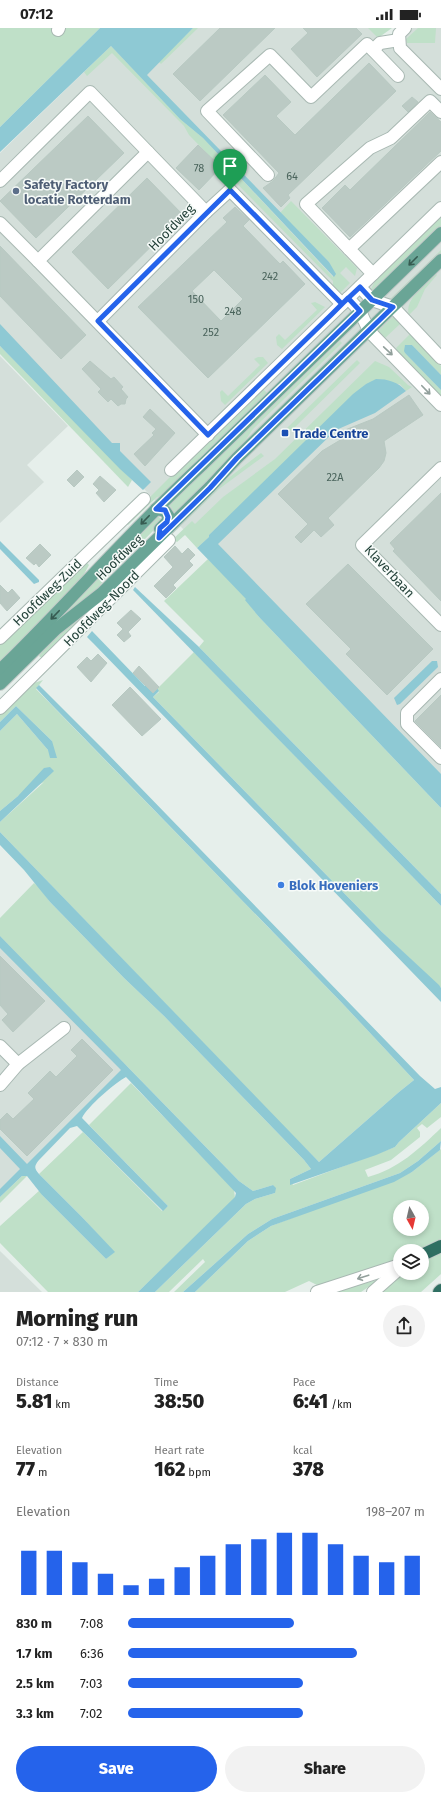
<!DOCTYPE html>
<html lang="en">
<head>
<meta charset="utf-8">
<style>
  :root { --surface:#fff; --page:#f2f2f2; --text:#222; --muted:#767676; --accent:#2563eb }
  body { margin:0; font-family:"Fira Sans",sans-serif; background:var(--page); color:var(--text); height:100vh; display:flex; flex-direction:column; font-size:15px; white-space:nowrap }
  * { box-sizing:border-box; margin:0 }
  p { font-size:13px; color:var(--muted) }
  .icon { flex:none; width:22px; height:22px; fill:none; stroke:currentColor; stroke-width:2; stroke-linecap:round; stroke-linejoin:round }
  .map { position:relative; height:1264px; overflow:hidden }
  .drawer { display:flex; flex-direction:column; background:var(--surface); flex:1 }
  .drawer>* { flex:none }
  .needle { width:26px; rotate:172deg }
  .controls { position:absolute; left:393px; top:1172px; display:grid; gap:8px }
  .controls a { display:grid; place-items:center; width:36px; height:36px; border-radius:50%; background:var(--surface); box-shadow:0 2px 6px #0003; font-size:20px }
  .pin { position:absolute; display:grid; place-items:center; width:34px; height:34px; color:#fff; margin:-41px -17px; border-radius:50% 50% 50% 0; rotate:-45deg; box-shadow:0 0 4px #0007 }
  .pin .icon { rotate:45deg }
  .round { display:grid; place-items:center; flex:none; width:42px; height:42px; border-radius:21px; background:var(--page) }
  .summary { display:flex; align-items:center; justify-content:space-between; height:68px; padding:0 16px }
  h1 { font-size:22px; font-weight:800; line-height:30px }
  .figures { display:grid; grid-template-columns:repeat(3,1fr); gap:6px; height:68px; padding:4px 16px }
  .figures div { display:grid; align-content:center }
  .figures b { font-size:20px; font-weight:800 }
  .figures small { font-size:11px; font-weight:400 }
  .figures p { font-size:11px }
  .chart { height:112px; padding:8px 16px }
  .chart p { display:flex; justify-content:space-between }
  .chart svg { width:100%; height:72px; margin-top:4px; stroke:var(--accent); stroke-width:6 }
  .button { display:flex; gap:8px; margin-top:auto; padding:8px 16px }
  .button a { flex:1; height:46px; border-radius:24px; background:var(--accent); color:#fff; font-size:16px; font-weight:800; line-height:46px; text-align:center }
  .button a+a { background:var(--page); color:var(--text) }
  ul { padding:0 16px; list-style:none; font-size:13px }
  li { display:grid; grid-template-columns:64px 48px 1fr; align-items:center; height:30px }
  li i { height:10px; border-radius:5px; background:var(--accent) }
  .status { display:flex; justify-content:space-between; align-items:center; height:28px; padding:0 20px; background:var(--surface); direction:ltr }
  .status svg { height:11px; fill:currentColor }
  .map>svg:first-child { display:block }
  .built { fill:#d4dfda }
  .green { fill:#bfe0c8; fill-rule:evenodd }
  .water { fill:#8ec9d4 }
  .building { fill:#bbcac4; stroke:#b8c9c2; fill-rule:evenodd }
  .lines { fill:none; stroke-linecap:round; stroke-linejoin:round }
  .minor-casing { stroke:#a8b8b2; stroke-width:14 }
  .major-casing { stroke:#c2cac8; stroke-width:14 }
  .highway-casing { stroke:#c2cac8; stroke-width:14 }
  .minor { stroke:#fff; stroke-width:12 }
  .major { stroke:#6aa596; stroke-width:12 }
  .highway { stroke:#2f6f62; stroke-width:12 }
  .oneway { stroke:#365b51 }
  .oneway2 { stroke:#92a09c }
  .route-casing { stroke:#fff; stroke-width:8 }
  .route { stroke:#2563eb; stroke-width:5 }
  .service-dot { fill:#5c6f8a; stroke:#f7fbf9; stroke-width:1.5 }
  .transit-dot { fill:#1a4fb4; stroke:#f7fbf9; stroke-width:1.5 }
  .shop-dot { fill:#3f7fe0; stroke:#f7fbf9; stroke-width:1.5 }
  .labels { text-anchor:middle; stroke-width:3; stroke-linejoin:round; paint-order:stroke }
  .number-label { font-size:11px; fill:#4a645c }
  .service-label { font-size:13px; font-weight:bold; fill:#4e5e75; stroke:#f7fbf9; text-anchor:start }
  .street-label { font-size:13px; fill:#24423a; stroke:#f7fbf9 }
  .transit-label { font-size:13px; font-weight:bold; fill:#164399; stroke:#f7fbf9; text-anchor:start }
  .shop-label { font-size:13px; font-weight:bold; fill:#366cbe; stroke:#f7fbf9; text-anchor:start }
</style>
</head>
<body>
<div class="status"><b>07:12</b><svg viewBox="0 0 49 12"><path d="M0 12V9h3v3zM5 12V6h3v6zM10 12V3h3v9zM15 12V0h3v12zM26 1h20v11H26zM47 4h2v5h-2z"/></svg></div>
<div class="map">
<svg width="441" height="1264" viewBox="0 0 441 1264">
  <rect width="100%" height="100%" fill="#e6efeb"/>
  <g class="built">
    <path d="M 193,0 L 372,0 L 385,13 L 398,0 L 441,0 L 441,766 L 0,313 L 0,125 L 111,18 L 142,50 Z"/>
    <path d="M 0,328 L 68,398 L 27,437 L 44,454 L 0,495 Z"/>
    <path d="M 0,904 L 132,1032 L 0,1165 Z"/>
    <path d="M 0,1223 L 42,1264 L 0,1264 Z"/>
  </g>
  <g class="green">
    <path d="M 0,0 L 100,0 L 0,99 Z"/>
    <path d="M 193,0 L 198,0 L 161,36 L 159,34 Z"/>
    <path d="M 368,0 L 392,0 L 378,10 Z"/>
    <path d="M 418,0 L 436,0 L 435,15 L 407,15 L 406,11 Z"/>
    <path d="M 111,18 L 180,91 L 203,110 L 333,249 L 333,243 L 329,234 L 280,185 L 291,173 L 357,240 L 355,248 L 346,239 L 340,245 L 350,255 L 338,267 L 333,261 L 333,253 L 189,107 L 184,98 L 112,25 L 87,48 L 84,44 Z"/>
    <path d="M 441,187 L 441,198 L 376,262 L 372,263 L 371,261 L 375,253 Z"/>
    <path d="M 441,222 L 441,225 L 393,273 L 390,271 Z"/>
    <path d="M 436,246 L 437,247 L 425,261 L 417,279 L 409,287 C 404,271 426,256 436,246 Z"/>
    <path d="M 315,274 L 325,279 L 282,321 L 277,317 L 276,309 L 279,306 L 285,312 L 317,282 L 311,275 Z"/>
    <path d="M 393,289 L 400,296 L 385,310 L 378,303 Z"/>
    <path d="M 410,306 L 441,338 L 441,347 L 412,317 L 405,325 L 441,362 L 441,372 L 405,335 L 396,320 Z"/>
    <path d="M 340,313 L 342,315 L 253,401 L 238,423 L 197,470 L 175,485 L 169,476 L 174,466 L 207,441 Z"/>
    <path d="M 0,318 L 132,452 L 128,459 L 0,326 Z"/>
    <path d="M 258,329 L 263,329 L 268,335 L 225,377 L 221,373 L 220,364 L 222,362 L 228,368 L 260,337 L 254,331 Z"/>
    <path d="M 357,332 L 360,335 L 291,403 L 287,400 Z"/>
    <path d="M 375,333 L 389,339 L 408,357 L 412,359 L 406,363 L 400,356 L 366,356 L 209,507 L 209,509 L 197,520 L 185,507 L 177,514 L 175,513 L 172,515 L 171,513 L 192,493 L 195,496 L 223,469 L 275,431 Z"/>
    <path d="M 263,361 L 268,366 L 164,467 L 157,469 L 128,497 L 125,494 L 174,445 L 176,446 Z"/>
    <path d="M 261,425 L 264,428 L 219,461 L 43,631 L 39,628 L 52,609 L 218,458 Z"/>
    <path d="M 157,487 L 161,491 L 161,495 L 104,552 L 92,568 L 0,647 Z"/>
    <path d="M 208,531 L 247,571 L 246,572 L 259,589 L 441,780 L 441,866 L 199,619 L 204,613 L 164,573 Z"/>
    <path d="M 86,534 L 89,537 L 83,548 L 0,638 L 0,617 L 83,535 Z"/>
    <path d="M 194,624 L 441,878 L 441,960 L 382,904 L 153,669 L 159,664 L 157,661 Z"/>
    <path d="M 43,652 L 36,661 L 342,975 L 414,1052 L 399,1064 L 319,1134 L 286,1101 L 0,804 L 0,794 L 44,754 L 18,768 L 0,783 L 0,703 L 17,686 L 48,722 L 52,713 L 16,678 L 0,694 L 0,686 L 31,656 Z"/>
    <path d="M 34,855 L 39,859 L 50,874 L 124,950 L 164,988 L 304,1132 L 311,1141 L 290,1151 L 293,1157 L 395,1119 L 399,1114 L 441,1075 L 441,1089 L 427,1100 L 422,1096 L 417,1100 L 420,1104 L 420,1109 L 391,1132 L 365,1142 L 368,1149 C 398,1141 419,1121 441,1100 L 441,1113 L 418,1133 L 400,1145 L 272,1191 L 248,1206 L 183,1264 L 174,1264 L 205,1234 L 203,1231 L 169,1264 L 155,1264 L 246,1176 L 255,1171 L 275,1165 L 273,1157 L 253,1163 L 239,1153 L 0,908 L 0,890 Z"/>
    <path d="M 131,1055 L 234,1162 L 235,1170 L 138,1264 L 48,1264 L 0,1215 L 0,1198 L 40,1162 L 42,1167 L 106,1231 L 114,1224 L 82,1189 L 39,1146 L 83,1104 L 162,1183 L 168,1178 L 89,1097 Z"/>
    <path d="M 441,1121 L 441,1214 L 421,1223 L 400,1223 L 400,1232 L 319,1258 L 309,1253 L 285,1264 L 195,1264 L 248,1213 L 271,1198 L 412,1144 ZM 400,1179 L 422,1179 L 422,1201 L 400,1201 Z"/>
    <path d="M 25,1147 L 27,1148 L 0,1175 L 0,1169 L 22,1148 Z"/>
    <path d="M 441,1222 L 441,1246 L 421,1264 L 379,1264 L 400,1245 L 422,1245 L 422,1232 Z"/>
    <path d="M 380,1251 L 361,1264 L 335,1264 Z"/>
  </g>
  <g class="water">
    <path d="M 100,0 L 193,0 L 147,47 L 329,234 L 336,246 L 334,249 L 203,110 L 180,91 L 111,18 L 0,124 L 0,99 Z"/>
    <path d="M 0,296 L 112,415 L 120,415 L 120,423 L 151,454 L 143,462 L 120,441 L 0,318 Z"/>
    <path d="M 405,317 L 412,317 L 441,347 L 441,362 L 405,325 L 404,323 Z"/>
    <path d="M 376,351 C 388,351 398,354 406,363 L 375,385 L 336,402 L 218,516 L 441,746 L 441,780 L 259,589 L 245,572 L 246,571 L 197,520 L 209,509 L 209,507 L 353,366 L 366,356 Z"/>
    <path d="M 0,513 L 39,552 L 39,554 L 34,556 L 0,521 Z"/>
    <path d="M 135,559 L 199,619 L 441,866 L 441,878 L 133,562 Z"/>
    <path d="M 92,603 L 145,658 L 152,653 L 159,663 L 153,669 L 382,904 L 439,957 L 441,960 L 441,974 L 93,615 L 87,609 Z"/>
    <path d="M 432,633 L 437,633 L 438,639 L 400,676 L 397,677 L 394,670 Z"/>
    <path d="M 39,657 L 104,722 L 420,1048 L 435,1061 L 441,1059 L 441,1075 L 399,1114 L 395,1119 L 376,1127 L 290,1157 L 290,1151 L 311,1141 L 304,1132 L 164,988 L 124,950 L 50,874 L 24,842 L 0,817 L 0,804 L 319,1134 L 399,1064 L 414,1052 L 342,975 L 50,675 L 36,660 Z"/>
    <path d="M 16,678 L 52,713 L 57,730 L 50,730 L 48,722 L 17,686 L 0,703 L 0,694 Z"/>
    <path d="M 50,739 L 54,743 L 0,794 L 0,783 L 18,768 L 44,740 Z"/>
    <path d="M 0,908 L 239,1153 L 253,1163 L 273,1157 L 276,1160 L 275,1165 L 255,1171 L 246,1176 L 155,1264 L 138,1264 L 235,1169 L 236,1165 L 126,1049 C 116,1054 87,1079 82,1090 L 168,1178 L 163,1183 L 77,1098 L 70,1100 L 39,1132 C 34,1138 34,1140 39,1146 L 82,1189 L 115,1224 L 106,1231 L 42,1167 L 27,1148 L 22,1148 L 0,1169 L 0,1161 L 20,1141 L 0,1120 L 0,1108 L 27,1136 L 121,1042 L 0,920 Z"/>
    <path d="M 441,1113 L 440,1122 L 412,1144 L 394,1154 L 271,1198 L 248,1213 L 195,1264 L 183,1264 L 248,1206 L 272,1191 L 400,1145 L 418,1133 Z"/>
  </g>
  <g class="building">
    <path d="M 220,0 L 275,0 L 200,73 L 173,46 Z"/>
    <path d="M 303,0 L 356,0 L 362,6 L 317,49 L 291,21 L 308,5 Z"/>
    <path d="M 369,35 L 396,63 L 288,167 L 290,170 L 281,179 L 263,160 L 273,153 L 279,145 L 223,87 L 265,47 L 291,74 L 276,88 L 295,107 Z"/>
    <path d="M 412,69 L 418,74 L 408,84 L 402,78 Z"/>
    <path d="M 430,84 L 441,94 L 441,123 L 350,209 L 322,180 L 345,157 L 350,162 Z"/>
    <path d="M 88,88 L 124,125 L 36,210 L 0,173 Z"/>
    <path d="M 198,117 L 221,139 L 199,162 L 176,140 Z"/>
    <path d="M 147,150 L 183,187 L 108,261 L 72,224 Z"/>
    <path d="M 235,179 L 249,192 L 243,198 L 280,236 L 283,233 L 305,256 L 208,350 L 138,279 L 227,194 L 223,190 ZM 214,242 L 243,271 L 221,293 L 192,263 Z"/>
    <path d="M 0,218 L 86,307 L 61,331 L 0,268 Z"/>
    <path d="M 90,333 L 111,351 L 114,349 L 123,359 L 121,361 L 128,369 L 126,371 L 125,376 L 121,376 L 118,378 L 111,371 L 108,374 L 98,364 L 101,361 L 82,341 Z"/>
    <path d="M 409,367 L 423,387 L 384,413 L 386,425 L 384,433 L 379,440 L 328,490 L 334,497 L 321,509 L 314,502 L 301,515 L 295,509 L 308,496 L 278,466 L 322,423 L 342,411 L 340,404 L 373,391 Z"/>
    <path d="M 150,381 L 175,405 L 145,438 L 134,426 L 154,407 L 152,405 L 156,401 L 143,389 Z"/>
    <path d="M 77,442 L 84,449 L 74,459 L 67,452 Z"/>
    <path d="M 100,448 L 116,462 L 104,474 L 96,465 L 99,462 L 93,456 Z"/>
    <path d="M 441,465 L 441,573 L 393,523 L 395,521 L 390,515 Z"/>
    <path d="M 40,516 L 51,527 L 39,539 L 36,535 L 34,537 L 26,530 Z"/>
    <path d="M 175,518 L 182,526 L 188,520 L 195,527 L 189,533 L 193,537 L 173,557 L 176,560 L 166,570 L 154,558 L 173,539 L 164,529 Z"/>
    <path d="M 348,536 L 433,621 L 387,667 L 346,626 L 351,621 L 306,576 Z"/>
    <path d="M 0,557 L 8,565 L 12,561 L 20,570 L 7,583 L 0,575 Z"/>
    <path d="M 131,582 L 141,591 L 128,604 L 131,608 L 124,614 L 117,607 L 123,601 L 117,595 Z"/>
    <path d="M 98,626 L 107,635 L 91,654 L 77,639 L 87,629 L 91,633 Z"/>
    <path d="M 139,638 L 159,659 L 153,665 L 133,645 Z"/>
    <path d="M 130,659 L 161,691 L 142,708 L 112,677 Z"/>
    <path d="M 441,667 L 441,719 L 415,693 Z"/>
    <path d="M 0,928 L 45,973 L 13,1004 L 2,992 L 8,986 L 0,977 Z"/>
    <path d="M 82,1011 L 113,1042 L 27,1128 L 0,1101 L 0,1092 L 7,1085 L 13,1091 L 34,1071 L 28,1065 L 50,1043 L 56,1049 L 77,1028 L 71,1022 Z"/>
  </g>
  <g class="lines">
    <g class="minor-casing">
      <g id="minor">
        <path d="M 405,0 L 399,6 L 400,20 L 441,61"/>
        <path d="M 58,2 L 59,0"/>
        <path d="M 373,22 L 380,15 L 399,12"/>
        <path d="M 268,147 L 207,83 L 270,27 L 311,69 L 367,16 L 398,48"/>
        <path d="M 0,153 L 90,64 L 148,124"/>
        <path d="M 206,184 L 230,162 L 342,276"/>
        <path d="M 0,195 L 38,233"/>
        <path d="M 349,221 L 306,176 L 370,120 L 391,110 L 430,73 L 441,84"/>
        <path d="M 373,246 L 349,221 L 441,134"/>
        <path d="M 360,259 L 372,272 L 393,279 L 441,330"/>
        <path d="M 348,270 L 360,283 L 369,303 L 441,377"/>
        <path d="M 98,293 L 206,184 L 148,124 L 38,233 L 208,407"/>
        <path d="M 441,440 L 362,517 L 441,597"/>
        <path d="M 171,442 L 441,180"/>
        <path d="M 0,610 L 144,471"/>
        <path d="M 441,651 L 407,685 L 407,696 L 441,730"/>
        <path d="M 0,680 L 169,512"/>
        <path d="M 0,1018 L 18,1036"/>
        <path d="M 0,1057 L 18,1036 L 64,1000"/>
        <path d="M 317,1264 L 400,1237"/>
        <path d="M 373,1264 L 399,1241"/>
      </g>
    </g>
    <g class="major-casing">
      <g id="major">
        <path d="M 156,481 L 165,483 L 169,489 L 167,494 L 160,501"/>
        <path d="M 0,642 C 69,575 132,501 203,436 L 441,205"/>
        <path d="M 0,656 L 56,601 L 102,565 L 210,459 L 237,430 L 441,232"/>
      </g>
    </g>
    <g class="highway-casing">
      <g id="highway">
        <path d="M 422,1227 L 441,1218"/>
        <path d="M 439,1264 L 441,1262"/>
      </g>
    </g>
    <use href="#minor" class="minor"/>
    <use href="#major" class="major"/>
    <use href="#highway" class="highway"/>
  </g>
  <defs><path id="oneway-shaft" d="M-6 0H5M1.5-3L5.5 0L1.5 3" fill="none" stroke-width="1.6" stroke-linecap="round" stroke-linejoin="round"/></defs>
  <g class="oneway">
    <use href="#oneway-shaft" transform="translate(413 233) rotate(135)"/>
    <use href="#oneway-shaft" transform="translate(145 492) rotate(134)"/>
    <use href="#oneway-shaft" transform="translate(55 587) rotate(134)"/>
  </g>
  <g class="oneway2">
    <use href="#oneway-shaft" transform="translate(388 323) rotate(43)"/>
    <use href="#oneway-shaft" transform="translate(426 362) rotate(46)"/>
    <use href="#oneway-shaft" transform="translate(363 1249) rotate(162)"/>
  </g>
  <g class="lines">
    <g class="route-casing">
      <path id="route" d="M 230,162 L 342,276 L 348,270 L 360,283 L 156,481 L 165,482 L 168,489 L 167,494 L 160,500 L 159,510 L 210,460 L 237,430 L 393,279 L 372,272 L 360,259 L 343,275 L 331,287 L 208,407 L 98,293 L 230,162"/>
    </g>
    <use href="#route" class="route"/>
  </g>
  <circle class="service-dot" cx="16" cy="163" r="4"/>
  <rect class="transit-dot" x="281" y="401" width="8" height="8" rx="2"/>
  <circle class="shop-dot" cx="281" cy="857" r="4"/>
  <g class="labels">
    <g class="number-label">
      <text x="199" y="144">78</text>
      <text x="292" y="152">64</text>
      <text x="270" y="252">242</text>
      <text x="196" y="275">150</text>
      <text x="233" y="287">248</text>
      <text x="211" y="308">252</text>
      <text x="335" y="453">22A</text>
    </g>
    <g class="service-label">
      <text x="24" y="161">Safety Factory<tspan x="24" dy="15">locatie Rotterdam</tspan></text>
    </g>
    <g class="street-label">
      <text transform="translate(171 199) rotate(-46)" y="5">Hoofdweg</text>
      <text transform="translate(119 529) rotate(-44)" y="5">Hoofdweg</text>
      <text transform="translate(390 543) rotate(47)" y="5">Klaverbaan</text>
      <text transform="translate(47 564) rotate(-44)" y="5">Hoofdweg-Zuid</text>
      <text transform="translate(101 580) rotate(-45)" y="5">Hoofdweg-Noord</text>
    </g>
    <g class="transit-label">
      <text x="293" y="410">Trade Centre</text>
    </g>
    <g class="shop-label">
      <text x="289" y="862">Blok Hoveniers</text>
    </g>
  </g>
</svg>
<div class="controls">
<a><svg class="needle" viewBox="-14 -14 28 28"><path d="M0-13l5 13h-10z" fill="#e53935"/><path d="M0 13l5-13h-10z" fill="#767676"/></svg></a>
<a><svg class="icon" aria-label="layers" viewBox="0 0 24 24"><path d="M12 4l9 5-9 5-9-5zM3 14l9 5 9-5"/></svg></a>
</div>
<div class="pin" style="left:230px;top:162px;background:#1e9e55"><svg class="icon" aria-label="arrive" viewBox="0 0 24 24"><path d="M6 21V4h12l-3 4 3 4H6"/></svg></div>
</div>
<section class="drawer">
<div class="summary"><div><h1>Morning run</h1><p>07:12 · 7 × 830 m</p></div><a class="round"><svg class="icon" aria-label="share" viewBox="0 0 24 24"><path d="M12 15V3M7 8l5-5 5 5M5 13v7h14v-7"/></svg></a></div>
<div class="figures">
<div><p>Distance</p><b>5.81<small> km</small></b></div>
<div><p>Time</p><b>38:50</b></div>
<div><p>Pace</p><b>6:41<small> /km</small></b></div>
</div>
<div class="figures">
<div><p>Elevation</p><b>77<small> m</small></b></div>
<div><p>Heart rate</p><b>162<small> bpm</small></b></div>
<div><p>kcal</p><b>378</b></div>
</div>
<div class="chart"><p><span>Elevation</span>198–207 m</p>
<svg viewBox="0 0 160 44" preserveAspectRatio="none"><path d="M5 44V17M15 44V17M25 44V24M35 44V31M45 44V38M55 44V34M65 44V27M75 44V20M85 44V13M95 44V10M105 44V6M115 44V6M125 44V13M135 44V20M145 44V24M155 44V20"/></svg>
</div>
<ul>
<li><b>830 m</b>7:08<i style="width:56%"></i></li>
<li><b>1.7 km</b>6:36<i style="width:77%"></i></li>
<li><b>2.5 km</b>7:03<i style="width:59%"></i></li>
<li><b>3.3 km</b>7:02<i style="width:59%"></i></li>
</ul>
<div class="button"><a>Save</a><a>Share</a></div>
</section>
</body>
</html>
